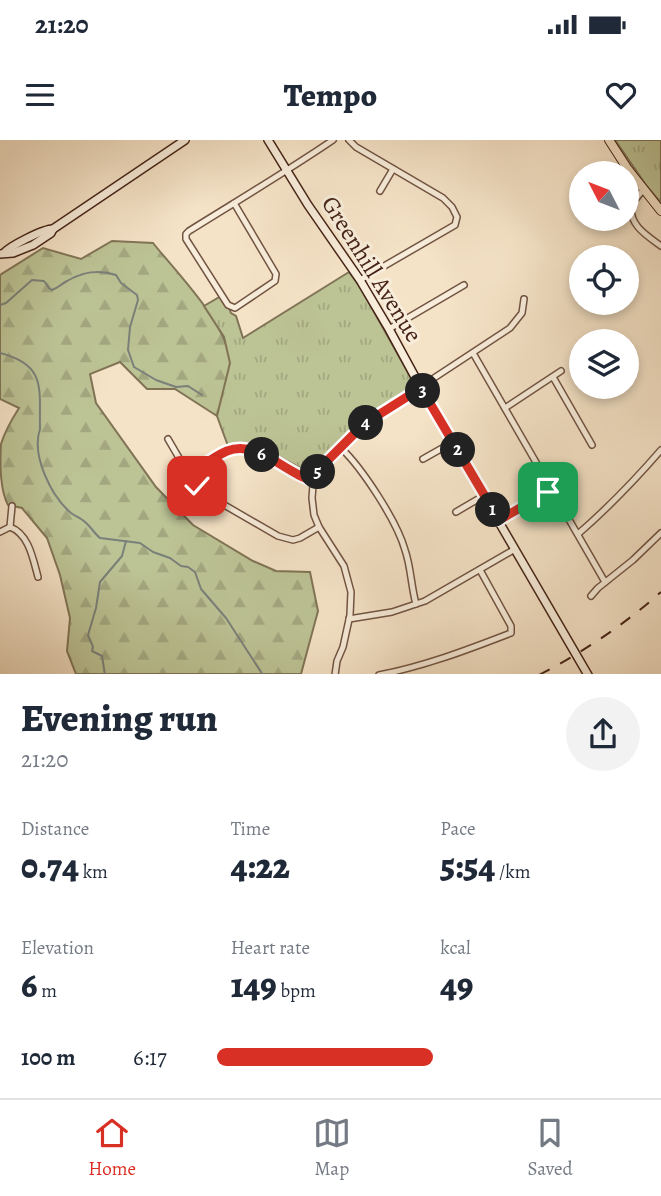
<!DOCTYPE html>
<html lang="en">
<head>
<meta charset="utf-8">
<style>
  :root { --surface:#fff; --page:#f2f2f3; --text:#1f2937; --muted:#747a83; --line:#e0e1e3; --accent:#d93025 }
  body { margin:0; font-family:Alegreya,serif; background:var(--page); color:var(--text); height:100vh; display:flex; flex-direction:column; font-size:26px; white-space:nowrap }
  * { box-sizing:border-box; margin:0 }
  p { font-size:23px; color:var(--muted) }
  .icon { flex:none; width:38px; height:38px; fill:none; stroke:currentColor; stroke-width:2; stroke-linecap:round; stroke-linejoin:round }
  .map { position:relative; height:534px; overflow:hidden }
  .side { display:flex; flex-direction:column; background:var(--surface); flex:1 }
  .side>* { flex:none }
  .needle { width:46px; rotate:312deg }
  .fabs { position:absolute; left:569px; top:21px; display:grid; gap:14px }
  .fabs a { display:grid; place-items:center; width:70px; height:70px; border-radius:50%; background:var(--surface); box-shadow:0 4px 10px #0003; font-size:35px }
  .pin { position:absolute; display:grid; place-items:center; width:60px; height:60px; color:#fff; margin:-30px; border-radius:14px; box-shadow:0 4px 10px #0006 }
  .km { position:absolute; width:35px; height:35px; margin:-18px; border-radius:50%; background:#222; color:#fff; font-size:19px; line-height:35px; text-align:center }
  .round { display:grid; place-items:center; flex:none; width:74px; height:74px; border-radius:37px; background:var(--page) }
  .headline { display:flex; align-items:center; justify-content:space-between; height:119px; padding:0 21px }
  h1 { font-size:38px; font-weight:800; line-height:52px }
  .figures { display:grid; grid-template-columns:repeat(3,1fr); gap:10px; height:119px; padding:7px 21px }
  .figures div { display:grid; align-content:center }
  .figures b { font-size:35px; font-weight:800 }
  .figures small { font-size:19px; font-weight:400 }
  .figures p { font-size:19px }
  ul { padding:0 21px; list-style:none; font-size:23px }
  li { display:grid; grid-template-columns:112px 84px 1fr; align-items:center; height:52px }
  li i { height:18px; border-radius:9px; background:var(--accent) }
  .status { display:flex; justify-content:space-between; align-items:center; height:49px; padding:0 35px; background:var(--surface); direction:ltr }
  .status svg { height:19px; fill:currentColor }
  header { display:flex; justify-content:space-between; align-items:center; height:91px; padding:0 21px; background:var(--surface); font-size:32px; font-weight:800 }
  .tabs { display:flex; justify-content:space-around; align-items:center; height:98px; border-top:2px solid var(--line); background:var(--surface); font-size:19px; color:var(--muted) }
  .tabs a { display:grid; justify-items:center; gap:4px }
  .tabs .active { color:var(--accent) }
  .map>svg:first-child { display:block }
  .forest { fill:url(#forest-firs); stroke:#817456; stroke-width:2 }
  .park { fill:url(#park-tufts); stroke:#817456; stroke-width:2 }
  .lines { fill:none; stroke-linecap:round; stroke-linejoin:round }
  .stream { stroke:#7a807a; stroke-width:2 }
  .street-casing { stroke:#725443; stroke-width:8 }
  .secondary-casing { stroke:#462417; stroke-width:10 }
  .primary-casing { stroke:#462417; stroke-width:10 }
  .street { stroke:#f8eddb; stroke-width:5 }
  .secondary { stroke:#f8eddb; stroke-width:7 }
  .primary { stroke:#f5e3c7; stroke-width:8 }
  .rail { stroke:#462417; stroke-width:2; stroke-dasharray:12 12; stroke-linecap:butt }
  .route-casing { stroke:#fff; stroke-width:14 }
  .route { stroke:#d93025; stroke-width:9 }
  .labels { text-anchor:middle; stroke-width:6; stroke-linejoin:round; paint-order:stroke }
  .street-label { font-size:24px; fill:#462417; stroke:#f8eddb }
</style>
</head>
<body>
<div class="status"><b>21:20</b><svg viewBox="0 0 49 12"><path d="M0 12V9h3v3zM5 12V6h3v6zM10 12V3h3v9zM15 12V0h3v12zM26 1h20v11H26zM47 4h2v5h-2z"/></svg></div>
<header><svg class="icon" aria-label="menu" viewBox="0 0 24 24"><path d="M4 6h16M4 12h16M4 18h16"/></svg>Tempo<svg class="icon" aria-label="heart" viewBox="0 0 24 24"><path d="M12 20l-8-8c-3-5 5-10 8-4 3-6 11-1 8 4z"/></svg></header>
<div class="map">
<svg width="661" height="535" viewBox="0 0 661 535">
  <defs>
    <pattern id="forest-firs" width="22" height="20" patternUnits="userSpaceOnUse" patternTransform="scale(1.75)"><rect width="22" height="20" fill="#bcc395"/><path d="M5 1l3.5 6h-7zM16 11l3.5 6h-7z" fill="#a3a780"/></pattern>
    <pattern id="park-tufts" width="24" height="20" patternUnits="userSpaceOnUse" patternTransform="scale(1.75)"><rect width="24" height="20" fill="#bcc395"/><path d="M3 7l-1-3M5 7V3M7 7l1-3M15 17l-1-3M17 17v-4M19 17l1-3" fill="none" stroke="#a3a780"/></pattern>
  </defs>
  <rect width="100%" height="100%" fill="#f5e3c7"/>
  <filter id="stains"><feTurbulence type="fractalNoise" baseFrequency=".00286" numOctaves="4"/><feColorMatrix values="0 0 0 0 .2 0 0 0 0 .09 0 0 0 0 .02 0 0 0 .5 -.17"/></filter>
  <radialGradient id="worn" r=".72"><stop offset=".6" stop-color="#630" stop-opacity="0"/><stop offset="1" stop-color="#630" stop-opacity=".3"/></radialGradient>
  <path class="forest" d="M 112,101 L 153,103 C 177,133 228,184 230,222 C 230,234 220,263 217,276 L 175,249 L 147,249 L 120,222 L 90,234 L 96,263 L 156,347 L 193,385 L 253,421 L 276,431 L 310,432 L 318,471 L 301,534 L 76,534 L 67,511 L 70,478 L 60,435 L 47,398 L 22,368 L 8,365 C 0,350 0,321 1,304 C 5,291 12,279 19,268 L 0,259 L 0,135 L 43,108 L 81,119 Z"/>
  <g class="park">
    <path d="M 615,0 L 661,0 L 661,63 L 646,45 Z"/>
    <path d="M 349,132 L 360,147 L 415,245 L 366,279 L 324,323 L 318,333 L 311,334 L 258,305 L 246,303 L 228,306 L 217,276 L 230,223 L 224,197 L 204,166 L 221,156 L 228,165 L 231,173 L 236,176 L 243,198 Z"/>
  </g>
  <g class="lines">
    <g class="stream">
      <path d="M 0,165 L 6,163 L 32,140 L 44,141 L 49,148 L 52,150 C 58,148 61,144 67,141 C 83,132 98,129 116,135 L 121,143 L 137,155 L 138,160 L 130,187 L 128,210 L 134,227 L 156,240 L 176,247 L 188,246 L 202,255"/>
      <path d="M 0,213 C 47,225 39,249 40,289 C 31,315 51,356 71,373 C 75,376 81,378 85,382 C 91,387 94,393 100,398 L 140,403 L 153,412 L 170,418 L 181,426 L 188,427 L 195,432 L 201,449 L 226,478 L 263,535"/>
      <path d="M 105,535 L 102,516 L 92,511 L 93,507 L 88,495 L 96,468 L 100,442 L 122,416 L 126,401"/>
    </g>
    <g class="street-casing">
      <g id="street">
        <path d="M 349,0 L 356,7 L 443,58 L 452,67 L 457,77 L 455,85 L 360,140"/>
        <path d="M 643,50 L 631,65 C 629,85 646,95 661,106"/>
        <path d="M 380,51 L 393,29"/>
        <path d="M 234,63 L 276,134 L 275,141 L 235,168 L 228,165 L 186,99 L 186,94 L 189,91 C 237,61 286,32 333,0"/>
        <path d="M 389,189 L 464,145"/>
        <path d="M 473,213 L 605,442"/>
        <path d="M 553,237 L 592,305"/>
        <path d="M 505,268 L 561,231"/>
        <path d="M 168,299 L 193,342 L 207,355 L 278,396 L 293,400 L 300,398 L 319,387"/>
        <path d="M 341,308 C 362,328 397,381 405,410 C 411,427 411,446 416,464"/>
        <path d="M 423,319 L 453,302"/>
        <path d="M 189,335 C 201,327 213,316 227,311 C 259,299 286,334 315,341"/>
        <path d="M 456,372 L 485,355"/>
        <path d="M 499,381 L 552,350"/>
        <path d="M 10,387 C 29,394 33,419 38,437"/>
        <path d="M 10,387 L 12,366"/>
        <path d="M 0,392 L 10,387"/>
        <path d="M 578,394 C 608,368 635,340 661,310"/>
        <path d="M 591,456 L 598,448 L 633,420 L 661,393"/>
        <path d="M 349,479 L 392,472 L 425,461 L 515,409"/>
        <path d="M 335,535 L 337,521 L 343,507 L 350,475 L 351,452 L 344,426 L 319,387 L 314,375 L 312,358 L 313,345 L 316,336 L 328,319 L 364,284 L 510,188 L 522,173 L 524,159"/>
        <path d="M 379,535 C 425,526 467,510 511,493 L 511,486 L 480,430"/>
      </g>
    </g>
    <g class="secondary-casing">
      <g id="secondary">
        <path d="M 268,0 L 308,65 L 360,140 L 389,189 L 421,248 L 588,535"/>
        <path d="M 4,113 C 10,106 43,89 53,89"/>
        <path d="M 0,114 L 13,113 L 33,105 L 51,93 L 53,89 L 185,0"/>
      </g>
    </g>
    <g class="primary-casing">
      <path id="primary" d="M 609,0 L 627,28 L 661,71"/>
    </g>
    <use href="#street" class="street"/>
    <use href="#secondary" class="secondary"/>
    <use href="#primary" class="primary"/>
    <path class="rail" d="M 539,535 C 583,512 624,485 661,452"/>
  </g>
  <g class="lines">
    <g class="route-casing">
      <path id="route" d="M 197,346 L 189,335 C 201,327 213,317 227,311 C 259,299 286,335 315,341 L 316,336 L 326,322 L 364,284 L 421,248 L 499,380 L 548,352"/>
    </g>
    <use href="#route" class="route"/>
  </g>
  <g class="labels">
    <g class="street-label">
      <text transform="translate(372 129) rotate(58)" y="8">Greenhill Avenue</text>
    </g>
  </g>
  <rect width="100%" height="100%" filter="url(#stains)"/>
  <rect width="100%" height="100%" fill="url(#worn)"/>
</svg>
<div class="fabs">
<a><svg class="needle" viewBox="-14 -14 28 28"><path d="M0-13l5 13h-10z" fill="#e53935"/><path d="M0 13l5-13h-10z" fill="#747a83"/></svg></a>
<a><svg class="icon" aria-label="locate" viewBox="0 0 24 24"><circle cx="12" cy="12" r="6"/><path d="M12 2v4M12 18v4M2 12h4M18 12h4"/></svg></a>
<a><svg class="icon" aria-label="layers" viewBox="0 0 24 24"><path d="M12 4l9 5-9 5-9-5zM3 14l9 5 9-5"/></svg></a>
</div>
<div class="pin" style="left:548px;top:352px;background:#1e9e55"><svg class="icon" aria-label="arrive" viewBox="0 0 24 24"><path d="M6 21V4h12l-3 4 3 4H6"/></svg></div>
<div class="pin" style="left:197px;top:346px;background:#d93025"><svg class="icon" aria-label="check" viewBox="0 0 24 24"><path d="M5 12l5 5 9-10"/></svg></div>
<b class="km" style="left:493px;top:370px">1</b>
<b class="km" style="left:458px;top:310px">2</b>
<b class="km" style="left:423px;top:251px">3</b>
<b class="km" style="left:366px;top:283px">4</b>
<b class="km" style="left:318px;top:332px">5</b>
<b class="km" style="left:262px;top:315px">6</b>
</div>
<section class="side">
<div class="headline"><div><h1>Evening run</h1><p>21:20</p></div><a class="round"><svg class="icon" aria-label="share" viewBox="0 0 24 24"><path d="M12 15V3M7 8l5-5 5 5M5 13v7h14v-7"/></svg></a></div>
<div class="figures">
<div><p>Distance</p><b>0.74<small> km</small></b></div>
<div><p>Time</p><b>4:22</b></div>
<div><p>Pace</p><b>5:54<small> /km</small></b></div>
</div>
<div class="figures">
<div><p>Elevation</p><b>6<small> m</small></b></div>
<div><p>Heart rate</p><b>149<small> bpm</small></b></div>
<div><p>kcal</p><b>49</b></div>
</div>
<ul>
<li><b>100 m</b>6:17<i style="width:51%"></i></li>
</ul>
</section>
<nav class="tabs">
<a class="active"><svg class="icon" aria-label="home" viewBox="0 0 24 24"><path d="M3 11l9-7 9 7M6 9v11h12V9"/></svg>Home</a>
<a><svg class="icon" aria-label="map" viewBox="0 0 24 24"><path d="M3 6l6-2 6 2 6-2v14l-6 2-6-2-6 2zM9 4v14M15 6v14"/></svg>Map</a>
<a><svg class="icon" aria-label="saved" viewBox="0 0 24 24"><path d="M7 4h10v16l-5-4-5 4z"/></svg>Saved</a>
</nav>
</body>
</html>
